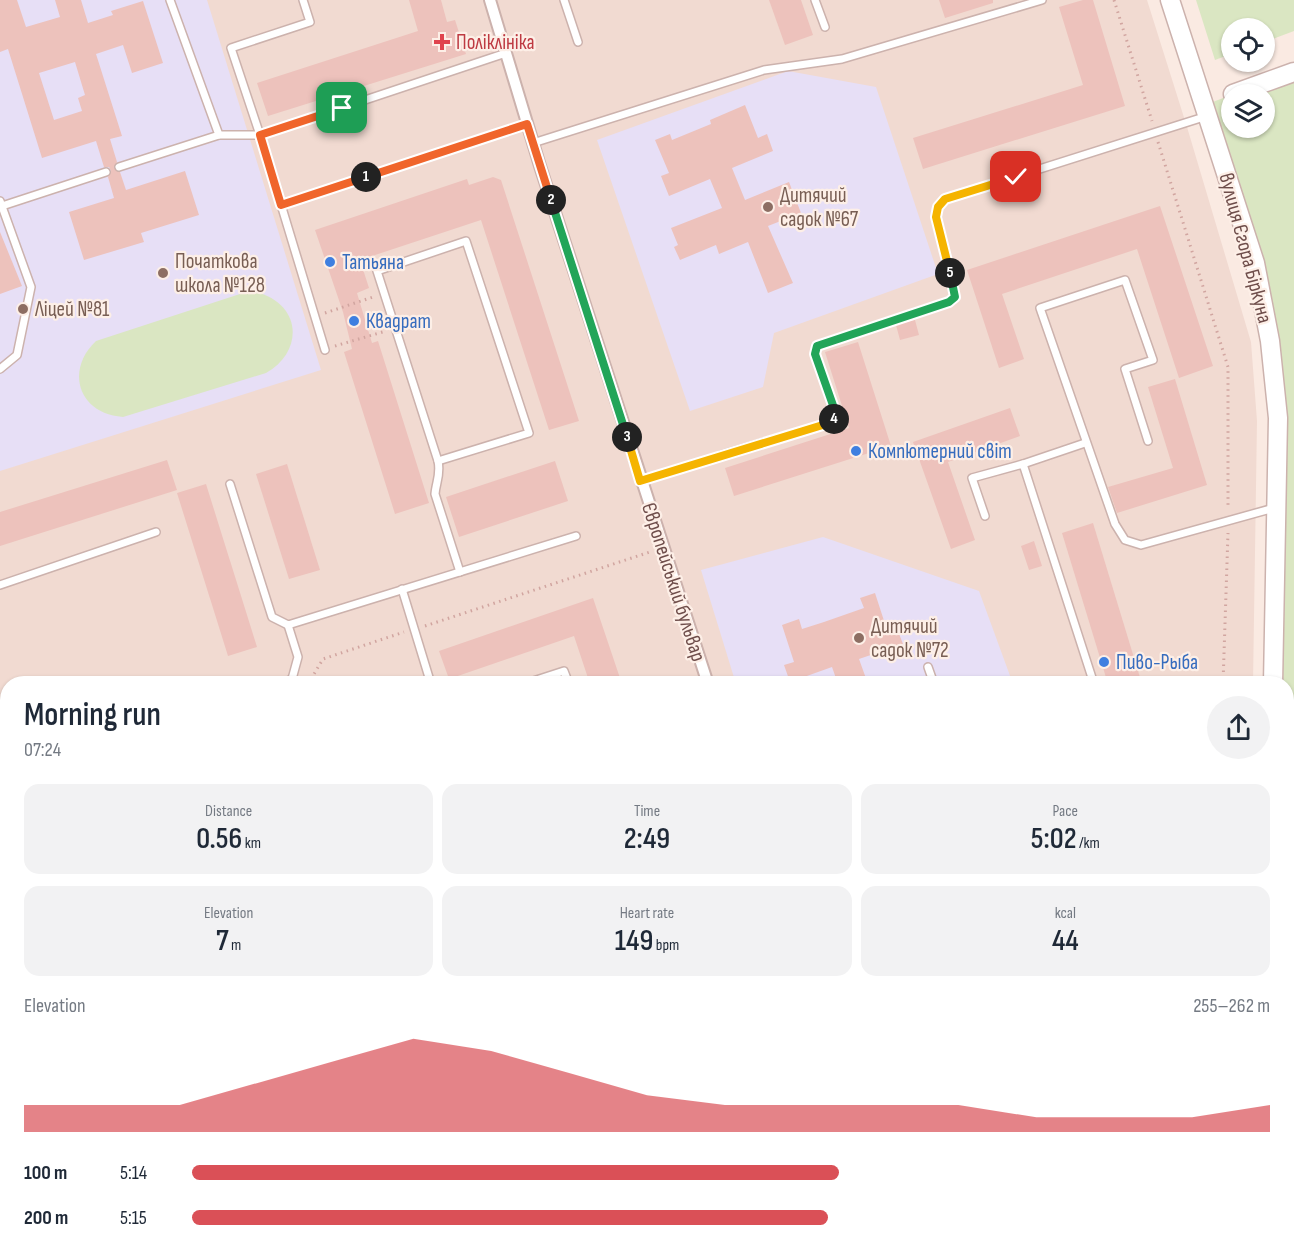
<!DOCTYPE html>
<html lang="en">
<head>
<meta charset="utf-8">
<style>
  :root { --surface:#fff; --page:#f2f2f3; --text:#1f2937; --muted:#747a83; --accent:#da5057 }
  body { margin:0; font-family:"Sofia Sans Condensed",sans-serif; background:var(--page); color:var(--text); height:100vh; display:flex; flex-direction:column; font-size:22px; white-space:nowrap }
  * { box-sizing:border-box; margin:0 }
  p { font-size:20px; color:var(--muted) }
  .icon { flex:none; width:33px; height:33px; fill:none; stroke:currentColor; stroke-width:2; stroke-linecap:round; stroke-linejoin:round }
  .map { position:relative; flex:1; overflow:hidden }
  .sheet { position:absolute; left:0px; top:676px; width:1294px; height:578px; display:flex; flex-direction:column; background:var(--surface); border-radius:24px 24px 0 0; box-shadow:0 2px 4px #0004 }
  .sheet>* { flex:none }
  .controls { position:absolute; left:1221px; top:18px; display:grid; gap:12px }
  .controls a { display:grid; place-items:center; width:54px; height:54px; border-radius:50%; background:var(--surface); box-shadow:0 2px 4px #0004; font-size:30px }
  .pin { position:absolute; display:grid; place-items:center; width:51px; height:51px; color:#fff; margin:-26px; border-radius:12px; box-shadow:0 3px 9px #0006 }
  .km { position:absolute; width:30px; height:30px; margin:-15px; border-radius:50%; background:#222; color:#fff; font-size:16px; line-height:30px; text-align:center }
  .round { display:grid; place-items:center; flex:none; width:63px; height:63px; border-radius:32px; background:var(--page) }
  .summary { display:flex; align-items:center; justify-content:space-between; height:102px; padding:0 24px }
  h1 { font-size:33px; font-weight:600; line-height:45px }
  .stats { display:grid; grid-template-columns:repeat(3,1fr); gap:9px; height:102px; padding:6px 24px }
  .stats div { display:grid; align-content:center; border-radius:15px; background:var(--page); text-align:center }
  .stats b { font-size:30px; font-weight:600 }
  .stats small { font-size:16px; font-weight:400 }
  .stats p { font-size:16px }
  .chart { height:168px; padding:12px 24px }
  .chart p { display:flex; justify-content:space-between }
  .chart svg { width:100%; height:108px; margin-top:6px; fill:var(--accent); opacity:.7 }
  ul { padding:0 24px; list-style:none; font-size:20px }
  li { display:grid; grid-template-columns:96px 72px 1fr; align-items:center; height:45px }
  li i { height:15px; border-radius:8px; background:var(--accent) }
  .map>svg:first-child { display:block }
  .residential { fill:#f1dad1 }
  .education { fill:#e7dff6 }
  .green { fill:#dae6c2 }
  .building { fill:#edc2bc; fill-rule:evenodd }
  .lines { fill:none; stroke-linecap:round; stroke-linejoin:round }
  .service-casing { stroke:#ccb2ad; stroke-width:10 }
  .pedestrian-casing { stroke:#ccb2ad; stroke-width:14 }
  .tertiary-casing { stroke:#ccb2ad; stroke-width:21 }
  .path { stroke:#d1a5a0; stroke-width:3; stroke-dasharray:1.5 4.5; stroke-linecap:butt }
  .service { stroke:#fff; stroke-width:7 }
  .pedestrian { stroke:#fff; stroke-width:10 }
  .tertiary { stroke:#fff; stroke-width:18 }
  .split-1-casing { stroke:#fff; stroke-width:12 }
  .split-2-casing { stroke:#fff; stroke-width:12 }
  .split-3-casing { stroke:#fff; stroke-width:12 }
  .split-4-casing { stroke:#fff; stroke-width:12 }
  .split-5-casing { stroke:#fff; stroke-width:12 }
  .split-6-casing { stroke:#fff; stroke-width:12 }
  .split-1 { stroke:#f0652b; stroke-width:8 }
  .split-2 { stroke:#f0652b; stroke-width:8 }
  .split-3 { stroke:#22a559; stroke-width:8 }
  .split-4 { stroke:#f5b400; stroke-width:8 }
  .split-5 { stroke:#22a559; stroke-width:8 }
  .split-6 { stroke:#f5b400; stroke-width:8 }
  .health-dot { fill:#e0444e; stroke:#fdefe7; stroke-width:2 }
  .education-dot { fill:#8d6e63; stroke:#fdefe7; stroke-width:2 }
  .shop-dot { fill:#3f7fe0; stroke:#fdefe7; stroke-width:2 }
  .labels { text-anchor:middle; stroke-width:4.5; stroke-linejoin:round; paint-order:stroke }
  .health-label { font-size:21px; fill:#be3a42; stroke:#fdefe7; text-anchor:start }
  .education-label { font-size:21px; fill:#785e54; stroke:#fdefe7; text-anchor:start }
  .street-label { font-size:21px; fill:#6f4e4b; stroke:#fdefe7 }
  .shop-label { font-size:21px; fill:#366cbe; stroke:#fdefe7; text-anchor:start }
</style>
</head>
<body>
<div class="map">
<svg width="1294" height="1253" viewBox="0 0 1294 1253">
  <rect width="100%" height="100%" fill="#faeae2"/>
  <g class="residential">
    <path d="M 0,0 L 1147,0 L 1187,127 L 1251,342 L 1257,421 L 1253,684 L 8,684 L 7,870 L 0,864 Z"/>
    <path d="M 440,1247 L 1244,1247 L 1244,1253 L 448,1253 Z"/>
  </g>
  <g class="education">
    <path d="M 0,0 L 207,0 L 321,370 L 0,471 Z"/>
    <path d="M 788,71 L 876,87 L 938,274 L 774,333 L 763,387 L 690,411 L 597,140 Z"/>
    <path d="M 823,537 L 979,591 L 1013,684 L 736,684 L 701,570 Z"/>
  </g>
  <g class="green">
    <path d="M 1196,0 L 1294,0 L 1294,31 L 1265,42 L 1264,28 L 1232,28 L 1231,54 L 1215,60 Z"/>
    <path d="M 1294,72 L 1294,1253 L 1264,1253 L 1264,1247 L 1287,1246 L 1287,684 L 1273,684 L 1270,341 L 1205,105 L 1231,95 L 1232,128 L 1264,128 L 1264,94 L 1233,94 Z"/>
    <path d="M 255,292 C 300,302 306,350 266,373 L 123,417 C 78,414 65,370 96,341 L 243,293 Z"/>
    <path d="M 0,963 L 8,970 L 8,1246 L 330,1246 L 338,1253 L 0,1253 Z"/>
  </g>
  <g class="building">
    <path d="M 0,0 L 17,0 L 26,27 L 60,17 L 55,0 L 81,0 L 88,23 L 113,15 L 111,11 L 143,1 L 163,63 L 132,73 L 123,45 L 96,54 L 122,136 L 110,139 L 117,162 L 114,168 L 120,172 L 126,190 L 185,171 L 199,215 L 141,233 L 144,242 L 84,260 L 69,212 L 114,198 L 108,177 L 111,171 L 109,167 L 104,167 L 96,141 L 42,158 L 8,49 L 0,52 ZM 75,62 L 85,95 L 78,98 L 82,111 L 54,120 L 39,73 Z"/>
    <path d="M 409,0 L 441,0 L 447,22 L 455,20 L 466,54 L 268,116 L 257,83 L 418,31 Z"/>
    <path d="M 769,0 L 801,0 L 813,35 L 785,45 Z"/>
    <path d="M 939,0 L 993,0 L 993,3 L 945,18 Z"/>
    <path d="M 1083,0 L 1093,0 L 1125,106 L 923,169 L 913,138 L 1083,85 L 1059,7 Z"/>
    <path d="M 745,105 L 758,138 L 767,134 L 773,151 L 732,168 L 745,200 L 789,182 L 801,213 L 768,226 L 793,283 L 768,293 L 748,242 L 719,254 L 716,245 L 680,260 L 674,247 L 678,245 L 671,228 L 722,208 L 710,179 L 669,196 L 661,176 L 669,173 L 655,140 L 670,134 L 672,140 L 711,124 L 710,120 Z"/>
    <path d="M 493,177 L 501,180 L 579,421 L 549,430 L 481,220 L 360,260 L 369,288 L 357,293 L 372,343 L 378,341 L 429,503 L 395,514 L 344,352 L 352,349 L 343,312 L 315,230 L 467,179 L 469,185 Z"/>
    <path d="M 1160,206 L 1213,366 L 1179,378 L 1137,249 L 1002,294 L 1024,359 L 999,368 L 967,270 Z"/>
    <path d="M 0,232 L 22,286 L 0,294 Z"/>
    <path d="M 915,320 L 919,335 L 900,340 L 896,325 Z"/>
    <path d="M 858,342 L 891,446 L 734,496 L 725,468 L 849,428 L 825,352 Z"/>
    <path d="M 1175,379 L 1207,485 L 1117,513 L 1108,487 L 1173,468 L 1148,387 Z"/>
    <path d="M 1010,408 L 1020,436 L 948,462 L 975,540 L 951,549 L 913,442 Z"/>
    <path d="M 167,460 L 177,490 L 0,546 L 0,512 Z"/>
    <path d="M 555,461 L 568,501 L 459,537 L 446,497 Z"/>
    <path d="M 287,464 L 320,570 L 289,579 L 256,474 Z"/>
    <path d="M 206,484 L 257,647 L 228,656 L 177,493 Z"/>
    <path d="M 1093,523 L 1142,684 L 1108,684 L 1062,533 Z"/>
    <path d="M 1034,541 L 1042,566 L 1029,570 L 1021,546 Z"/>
    <path d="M 875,593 L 887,630 L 896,626 L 903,644 L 859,659 L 868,684 L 838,684 L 832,667 L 790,682 L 784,665 L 794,662 L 782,625 L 799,619 L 802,629 L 824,622 L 864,608 L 860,598 Z"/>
    <path d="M 593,598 L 622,684 L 590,684 L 574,636 L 449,679 L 439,651 Z"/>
  </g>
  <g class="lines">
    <g class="service-casing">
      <g id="service">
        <path d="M 303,0 L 310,22 L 231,48 L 260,135 L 325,350"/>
        <path d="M 564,0 L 578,42"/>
        <path d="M 815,0 L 825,27"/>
        <path d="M 219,135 L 260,135 L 506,53"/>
        <path d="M 533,143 L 764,70 L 842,59 L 1042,0"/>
        <path d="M 119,167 L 219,135 L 170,0"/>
        <path d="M 0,201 L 31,287 L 17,355 L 0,369"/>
        <path d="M 2,206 L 106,172"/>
        <path d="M 466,241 L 529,433 L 438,461 L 377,271 Z"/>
        <path d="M 1148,441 L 1125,369 L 1153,360 L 1125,280 L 1040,308 L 1115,524 L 1125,540 L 1141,545 L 1274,508"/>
        <path d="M 721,455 L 826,424 L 834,418 L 835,411 L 815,354 L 817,346 L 949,302 L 955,297 L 936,217 L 938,206 L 945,199 L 1207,116"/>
        <path d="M 438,461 C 441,474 436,482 435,494 L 460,572"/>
        <path d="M 1023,464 L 1085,443"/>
        <path d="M 230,484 L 272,617 L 288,625 L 576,536"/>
        <path d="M 985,516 L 972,478 L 1023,464 L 1094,684"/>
        <path d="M 0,585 L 156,532"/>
        <path d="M 402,589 L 431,684"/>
        <path d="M 288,625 L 298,657 L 292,679 L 293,684"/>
        <path d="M 928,667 L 934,684"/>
        <path d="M 280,684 L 292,679"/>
        <path d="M 524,684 L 564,671 L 569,684"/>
        <path d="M 0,742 L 8,739"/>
        <path d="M 568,1246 L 571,1253"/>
        <path d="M 588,1253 L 594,1246"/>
      </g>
    </g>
    <g class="pedestrian-casing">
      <path id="pedestrian" d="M 490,0 L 540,166 L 708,684"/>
    </g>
    <g class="tertiary-casing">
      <g id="tertiary">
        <path d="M 1170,0 L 1255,263 L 1270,341 L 1278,418 L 1273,684"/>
        <path d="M 1233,94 L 1294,72"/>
        <path d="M 0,935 L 8,941"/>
        <path d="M 364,1246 L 372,1253"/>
        <path d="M 1264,1253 L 1264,1246"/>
      </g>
    </g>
    <g class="path">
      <path d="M 1114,0 L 1152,121"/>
      <path d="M 1158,142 L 1228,367 L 1228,508"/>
      <path d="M 291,202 L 516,128"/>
      <path d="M 325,313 L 373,297"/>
      <path d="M 335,346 L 386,331"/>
      <path d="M 655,476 L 711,458"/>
      <path d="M 425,626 L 653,551"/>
      <path d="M 308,684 L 323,659 L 404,632"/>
      <path d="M 1223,684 L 1228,533"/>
      <path d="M 0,869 L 8,876"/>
      <path d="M 434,1246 L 441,1253"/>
      <path d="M 223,1253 L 225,1246"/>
    </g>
    <use href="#service" class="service"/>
    <use href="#pedestrian" class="pedestrian"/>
    <use href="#tertiary" class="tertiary"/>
  </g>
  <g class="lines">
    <g class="split-1-casing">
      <path id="split-1" d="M 342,108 L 260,135 L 281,205 L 366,177"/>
    </g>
    <g class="split-2-casing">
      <path id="split-2" d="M 366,177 L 527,124 L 551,200"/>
    </g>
    <g class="split-3-casing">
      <path id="split-3" d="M 551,200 L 627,437"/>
    </g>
    <g class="split-4-casing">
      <path id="split-4" d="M 627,437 L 640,481 L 826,424 L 834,419"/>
    </g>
    <g class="split-5-casing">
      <path id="split-5" d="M 834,419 L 835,411 L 815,354 L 817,346 L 949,302 L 955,297 L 950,273"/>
    </g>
    <g class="split-6-casing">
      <path id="split-6" d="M 950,273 L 936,217 L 938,207 L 945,199 L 1016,177"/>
    </g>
    <use href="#split-1" class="split-1"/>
    <use href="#split-2" class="split-2"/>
    <use href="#split-3" class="split-3"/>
    <use href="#split-4" class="split-4"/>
    <use href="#split-5" class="split-5"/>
    <use href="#split-6" class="split-6"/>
  </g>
  <path class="health-dot" d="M439 33h6v6h6v6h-6v6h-6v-6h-6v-6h6z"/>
  <g class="education-dot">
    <circle cx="768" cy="207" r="6"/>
    <circle cx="163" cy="273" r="6"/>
    <circle cx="23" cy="309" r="6"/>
    <circle cx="859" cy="638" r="6"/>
  </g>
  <g class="shop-dot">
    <circle cx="330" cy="262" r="6"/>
    <circle cx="354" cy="321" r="6"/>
    <circle cx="856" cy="451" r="6"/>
    <circle cx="1104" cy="662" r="6"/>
  </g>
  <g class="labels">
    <g class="health-label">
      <text x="456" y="49">Поліклініка</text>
    </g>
    <g class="education-label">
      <text x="780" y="202">Дитячий<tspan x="780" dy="24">садок №67</tspan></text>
      <text x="175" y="268">Початкова<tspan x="175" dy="24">школа №128</tspan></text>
      <text x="35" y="316">Ліцей №81</text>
      <text x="871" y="633">Дитячий<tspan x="871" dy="24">садок №72</tspan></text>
    </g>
    <g class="street-label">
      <text transform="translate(1246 248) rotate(75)" y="7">вулиця Єгора Біркуна</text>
      <text transform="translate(674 582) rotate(72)" y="7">Європейський бульвар</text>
    </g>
    <g class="shop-label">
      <text x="342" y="269">Татьяна</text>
      <text x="366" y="328">Квадрат</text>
      <text x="868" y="458">Компютерний світ</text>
      <text x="1116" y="669">Пиво-Рыба</text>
    </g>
  </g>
</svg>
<div class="controls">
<a><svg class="icon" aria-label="locate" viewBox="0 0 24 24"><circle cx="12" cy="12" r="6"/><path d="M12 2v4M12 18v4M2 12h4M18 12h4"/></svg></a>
<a><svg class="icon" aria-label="layers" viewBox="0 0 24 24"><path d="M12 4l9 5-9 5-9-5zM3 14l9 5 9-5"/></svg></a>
</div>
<div class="pin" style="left:342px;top:108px;background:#1e9e55"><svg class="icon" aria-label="arrive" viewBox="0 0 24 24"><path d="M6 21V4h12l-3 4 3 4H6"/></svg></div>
<div class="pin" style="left:1016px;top:177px;background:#d93025"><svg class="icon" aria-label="check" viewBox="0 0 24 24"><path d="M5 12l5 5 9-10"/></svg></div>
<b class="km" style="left:366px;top:177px">1</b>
<b class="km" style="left:551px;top:200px">2</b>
<b class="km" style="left:627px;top:437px">3</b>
<b class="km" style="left:834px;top:419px">4</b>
<b class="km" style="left:950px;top:273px">5</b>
<section class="sheet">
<div class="summary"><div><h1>Morning run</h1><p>07:24</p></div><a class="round"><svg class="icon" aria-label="share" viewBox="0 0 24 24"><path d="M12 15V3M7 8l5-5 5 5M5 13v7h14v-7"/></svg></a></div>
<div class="stats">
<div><p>Distance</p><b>0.56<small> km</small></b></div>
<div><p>Time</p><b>2:49</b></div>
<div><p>Pace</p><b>5:02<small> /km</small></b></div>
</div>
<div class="stats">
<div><p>Elevation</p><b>7<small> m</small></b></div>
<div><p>Heart rate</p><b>149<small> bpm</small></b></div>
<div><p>kcal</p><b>44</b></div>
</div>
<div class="chart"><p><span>Elevation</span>255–262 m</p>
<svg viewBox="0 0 160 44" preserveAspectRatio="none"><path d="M0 44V33L10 33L20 33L30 24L40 15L50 6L60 11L70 20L80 29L90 33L100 33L110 33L120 33L130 38L140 38L150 38L160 33V44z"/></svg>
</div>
<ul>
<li><b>100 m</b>5:14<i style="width:60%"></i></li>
<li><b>200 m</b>5:15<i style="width:59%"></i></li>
</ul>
</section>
</div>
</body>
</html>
